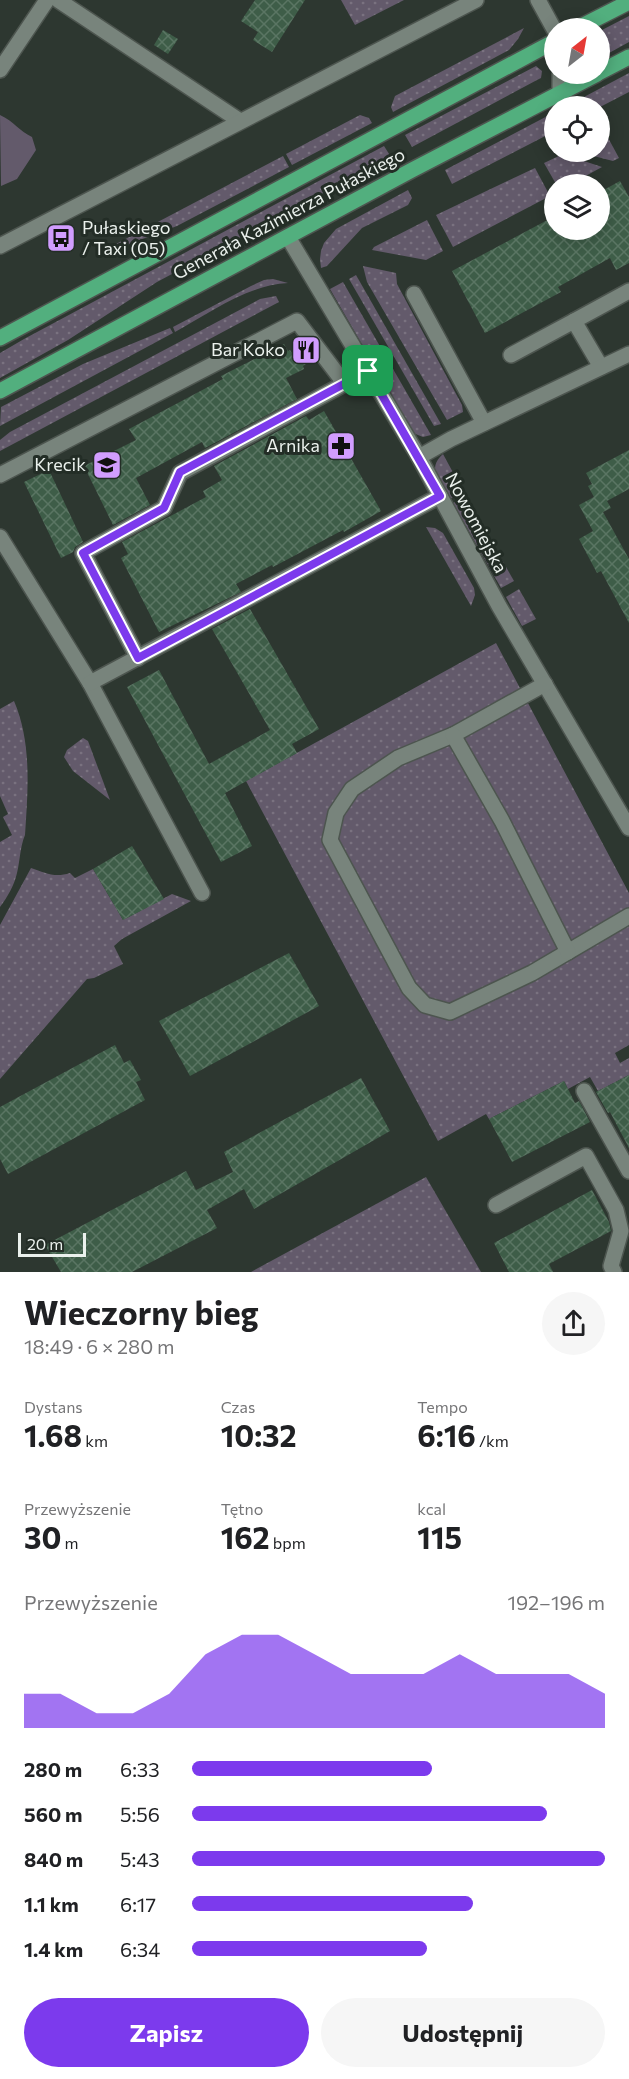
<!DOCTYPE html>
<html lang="pl">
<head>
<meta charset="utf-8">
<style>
  :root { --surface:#fff; --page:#f6f6f6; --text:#202124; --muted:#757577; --accent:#7c3aed }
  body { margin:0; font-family:Commissioner,sans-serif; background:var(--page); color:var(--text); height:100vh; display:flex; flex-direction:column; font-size:22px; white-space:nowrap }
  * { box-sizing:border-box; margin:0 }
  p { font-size:20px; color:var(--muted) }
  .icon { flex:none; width:33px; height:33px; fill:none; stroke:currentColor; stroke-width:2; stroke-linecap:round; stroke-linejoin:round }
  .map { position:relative; height:1272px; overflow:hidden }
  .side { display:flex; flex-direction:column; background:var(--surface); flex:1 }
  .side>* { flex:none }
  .needle { width:39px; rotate:31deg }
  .tools { position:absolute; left:544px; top:18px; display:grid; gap:12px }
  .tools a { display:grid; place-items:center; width:66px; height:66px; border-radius:50%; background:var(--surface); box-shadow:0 3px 15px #0003; font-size:30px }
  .scale { position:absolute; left:18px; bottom:15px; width:68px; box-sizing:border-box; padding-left:6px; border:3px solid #ebf1ed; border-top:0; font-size:16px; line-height:21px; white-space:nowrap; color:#ebf1ed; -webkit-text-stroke:4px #232d26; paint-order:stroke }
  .pin { position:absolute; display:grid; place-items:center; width:51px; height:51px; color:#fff; margin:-26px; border-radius:12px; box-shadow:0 3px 9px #0006 }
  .round { display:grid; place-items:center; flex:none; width:63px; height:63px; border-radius:32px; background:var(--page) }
  .headline { display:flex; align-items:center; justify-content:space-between; height:102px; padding:0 24px }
  h1 { font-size:33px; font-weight:700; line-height:45px }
  .metrics { display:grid; grid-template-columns:repeat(3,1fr); gap:9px; height:102px; padding:6px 24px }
  .metrics div { display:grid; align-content:center }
  .metrics b { font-size:30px; font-weight:700 }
  .metrics small { font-size:16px; font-weight:400 }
  .metrics p { font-size:16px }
  .chart { height:168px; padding:12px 24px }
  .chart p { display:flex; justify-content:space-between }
  .chart svg { width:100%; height:108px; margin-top:6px; fill:var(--accent); opacity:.7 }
  .cta { display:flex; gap:12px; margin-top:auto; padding:12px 24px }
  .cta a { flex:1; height:69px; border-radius:36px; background:var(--accent); color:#fff; font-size:24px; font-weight:700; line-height:69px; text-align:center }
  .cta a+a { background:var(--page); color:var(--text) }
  ul { padding:0 24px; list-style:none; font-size:20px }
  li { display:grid; grid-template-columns:96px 72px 1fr; align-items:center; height:45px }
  li i { height:15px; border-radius:8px; background:var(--accent) }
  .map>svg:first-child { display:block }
  .grass { fill:url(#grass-dots) }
  .park { fill:#635a6b }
  .building { fill:url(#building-cross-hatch) }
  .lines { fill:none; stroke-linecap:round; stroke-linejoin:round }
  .minor-casing { stroke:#4d554f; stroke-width:18 }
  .major-casing { stroke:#4d554f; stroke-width:18 }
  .minor { stroke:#78847c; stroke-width:15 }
  .major { stroke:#52af7e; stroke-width:15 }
  .route-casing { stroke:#fff; stroke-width:12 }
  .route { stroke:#7c3aed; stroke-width:8 }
  .labels { text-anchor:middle; stroke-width:6; stroke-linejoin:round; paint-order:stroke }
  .street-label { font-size:18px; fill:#ebf1ed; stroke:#232d26 }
  .poi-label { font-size:18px; fill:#ebf1ed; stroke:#232d26; text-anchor:end }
</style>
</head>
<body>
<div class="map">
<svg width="629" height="1272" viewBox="0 0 629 1272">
  <defs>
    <pattern id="grass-dots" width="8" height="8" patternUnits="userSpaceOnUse" patternTransform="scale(1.5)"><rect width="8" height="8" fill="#635a6b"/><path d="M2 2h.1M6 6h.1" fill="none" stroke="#7a7280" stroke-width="1.8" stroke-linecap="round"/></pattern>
    <pattern id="building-cross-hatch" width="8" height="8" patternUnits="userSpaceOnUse" patternTransform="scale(1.5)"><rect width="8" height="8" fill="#3e5d48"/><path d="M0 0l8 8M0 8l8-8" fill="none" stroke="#5a7563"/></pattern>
  </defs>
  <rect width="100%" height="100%" fill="#2d3730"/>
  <g class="grass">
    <path d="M 341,0 L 404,0 L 355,25 Z"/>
    <path d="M 629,16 L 629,42 L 600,58 L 600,31 Z"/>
    <path d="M 524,28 L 518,39 L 509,50 L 393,112 L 391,107 L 395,96 Z"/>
    <path d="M 536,66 L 542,71 L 541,78 L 537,80 L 412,147 L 405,135 Z"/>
    <path d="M 629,73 L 629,92 L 600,107 L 567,106 Z"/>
    <path d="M 555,112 L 555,131 L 452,184 L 445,170 Z"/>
    <path d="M 360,115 L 369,118 L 372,123 L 292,165 L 286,154 Z"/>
    <path d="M 606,134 L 619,158 L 613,161 L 578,152 L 600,152 L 600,136 Z"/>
    <path d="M 384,146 L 391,157 L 157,282 L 68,340 L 0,378 L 0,353 L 24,339 Z"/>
    <path d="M 563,154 L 602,167 L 571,184 L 556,184 L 544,163 Z"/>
    <path d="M 283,156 L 289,167 L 177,226 L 113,250 L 116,244 Z"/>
    <path d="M 535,168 L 550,196 L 453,247 L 436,215 Z"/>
    <path d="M 408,190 L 412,198 L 408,205 L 362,228 L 327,266 L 321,268 L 320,259 L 321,251 L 324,243 L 336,229 Z"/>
    <path d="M 427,220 L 443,251 L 426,260 L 372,250 L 374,247 Z"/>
    <path d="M 363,266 L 396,273 L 397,284 L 462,405 L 463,412 L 447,420 L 367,282 Z"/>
    <path d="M 356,275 L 441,424 L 434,426 L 349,279 Z"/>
    <path d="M 273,279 L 288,283 C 247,285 210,313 175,332 L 173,327 L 251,286 L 264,280 Z"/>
    <path d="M 343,282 L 431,435 L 423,437 L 413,433 L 330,289 Z"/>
    <path d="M 276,296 L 279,302 L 0,451 L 0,440 L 10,432 L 260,299 Z"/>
    <path d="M 170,328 L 173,333 L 0,426 L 1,407 L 83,364 Z"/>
    <path d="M 443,454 L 463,491 L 450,499 C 440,483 426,469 443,454 Z"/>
    <path d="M 464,498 L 468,500 L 514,581 L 501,588 L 453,503 Z"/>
    <path d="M 426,527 L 435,528 L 443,533 L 474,588 L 475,595 L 471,606 Z"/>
    <path d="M 519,589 L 536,619 L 522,626 L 506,597 Z"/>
    <path d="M 496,643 L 629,893 L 629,1045 L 615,1053 L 620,1063 L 629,1058 L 629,1075 L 598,1091 L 590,1077 L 568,1089 L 564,1081 L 489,1119 L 486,1114 L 438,1141 L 246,781 Z"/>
    <path d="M 14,701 C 32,743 28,790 25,835 C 20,847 20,860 17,873 C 14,886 8,896 0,907 L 0,842 L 12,835 L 3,817 L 8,814 L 0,796 L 0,709 Z"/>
    <path d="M 83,738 L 88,741 L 110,800 L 73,771 L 64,757 L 67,750 Z"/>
    <path d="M 31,868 C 45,873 55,878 70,873 L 75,878 L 93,869 L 123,920 L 172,894 L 191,901 L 122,939 L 114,946 L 123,964 L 94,978 L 87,979 L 0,1079 L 0,925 Z"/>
    <path d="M 426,1177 L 481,1272 L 251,1272 Z"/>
  </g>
  <path class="park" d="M 0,115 C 15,122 19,131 32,137 L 36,150 L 17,179 L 1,186 Z"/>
  <g class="building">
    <path d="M 255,0 L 305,0 L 272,52 L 253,40 L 258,32 L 241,21 Z"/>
    <path d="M 163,30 L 178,39 L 168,54 L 154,45 Z"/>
    <path d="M 620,181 L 629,197 L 629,263 L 616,270 L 610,258 L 558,287 L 561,292 L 485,333 L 452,271 L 555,216 L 555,230 L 600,230 L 600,192 Z"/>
    <path d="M 284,344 L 288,351 L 290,350 L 292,353 L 304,347 L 314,359 L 303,366 L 304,369 L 286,378 L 297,399 L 205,448 L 202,442 L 136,478 L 150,505 L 113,525 L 84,466 L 136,440 L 129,429 L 223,379 L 221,376 Z"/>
    <path d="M 324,411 L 381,511 L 344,532 L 343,530 L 273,567 L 272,565 L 236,584 L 241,592 L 159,632 L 121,558 L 128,554 L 122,542 L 206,497 L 203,491 L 222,480 L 214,466 L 306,416 L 309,420 Z"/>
    <path d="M 629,450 L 629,489 L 607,501 L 611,508 L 603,512 L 629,559 L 629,623 L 601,571 L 597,573 L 579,539 L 593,531 L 579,505 L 594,497 L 588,486 L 592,484 L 586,473 Z"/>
    <path d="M 49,470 L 83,542 L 75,547 L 73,552 L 61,558 L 24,482 Z"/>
    <path d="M 250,609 L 319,729 L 292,744 L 297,753 L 225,793 L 252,846 L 221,862 L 127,687 L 159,670 L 209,764 L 270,730 L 212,629 Z"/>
    <path d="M 132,846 L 164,899 L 123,920 L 93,869 Z"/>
    <path d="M 289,953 L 319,1006 L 190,1076 L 159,1021 Z"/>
    <path d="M 115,1045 L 124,1063 L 130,1060 L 141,1080 L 136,1082 L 145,1100 L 8,1174 L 0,1159 L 0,1107 Z"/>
    <path d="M 629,1075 L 629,1148 L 610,1112 L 608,1113 L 596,1092 Z"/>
    <path d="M 361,1078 L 390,1131 L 254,1209 L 244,1189 L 207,1210 L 217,1228 L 132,1272 L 61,1272 L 45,1245 L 186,1171 L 196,1190 L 233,1172 L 224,1152 Z"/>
    <path d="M 564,1081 L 575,1103 L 579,1101 L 590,1122 L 512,1162 L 489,1119 Z"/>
    <path d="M 592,1190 L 609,1222 L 611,1231 L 549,1264 L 553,1272 L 509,1272 L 494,1243 Z"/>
  </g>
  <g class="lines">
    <g class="minor-casing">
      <g id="minor">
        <path d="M 58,0 L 240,121"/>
        <path d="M 538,0 L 555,31"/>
        <path d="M 0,70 L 47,0"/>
        <path d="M 560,74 L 560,93"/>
        <path d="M 288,237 L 419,457 L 499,606 L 629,828"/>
        <path d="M 0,246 L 476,0"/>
        <path d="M 414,294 L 484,423"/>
        <path d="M 511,355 L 574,321"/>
        <path d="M 601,367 L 574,321 L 629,291"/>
        <path d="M 419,457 L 451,439 L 629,354"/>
        <path d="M 0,475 L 297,321 L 345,384"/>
        <path d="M 0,537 L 90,683 L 202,893"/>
        <path d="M 138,658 L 83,553 L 164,508 L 180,473 L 368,371"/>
        <path d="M 90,683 L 440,496"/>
        <path d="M 545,684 L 453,735 L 398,758 L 352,789 L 336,813 L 330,840 L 409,988 L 425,1005 L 450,1012 L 532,973 L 629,916"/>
        <path d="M 453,735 L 502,821 L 568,952"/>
        <path d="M 584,1091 L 629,1171"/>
        <path d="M 496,1205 L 586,1156 L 616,1210 L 621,1231 L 611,1266 L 614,1272"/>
      </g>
    </g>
    <g class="major-casing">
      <g id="major">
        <path d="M 578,28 L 629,2"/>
        <path d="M 600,72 L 629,57"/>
        <path d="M 0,338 L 555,41"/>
        <path d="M 0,391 L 412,170 L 597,74"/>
      </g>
    </g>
    <use href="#minor" class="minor"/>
    <use href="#major" class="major"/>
  </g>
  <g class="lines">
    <g class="route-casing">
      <path id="route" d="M 368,371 L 440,496 L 138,658 L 83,553 L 164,508 L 180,472 Z"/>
    </g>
    <use href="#route" class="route"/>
  </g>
  <defs>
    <g id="bus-square" transform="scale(1.5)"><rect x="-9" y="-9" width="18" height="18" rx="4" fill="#d19dfe" stroke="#232d26"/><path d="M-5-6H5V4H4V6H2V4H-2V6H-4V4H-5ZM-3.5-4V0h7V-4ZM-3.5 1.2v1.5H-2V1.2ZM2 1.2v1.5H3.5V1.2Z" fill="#111"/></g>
    <g id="restaurant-square" transform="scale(1.5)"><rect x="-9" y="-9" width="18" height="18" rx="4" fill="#d19dfe" stroke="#232d26"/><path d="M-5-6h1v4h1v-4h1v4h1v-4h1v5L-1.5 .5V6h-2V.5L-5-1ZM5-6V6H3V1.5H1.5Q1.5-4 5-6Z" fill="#111"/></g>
    <g id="pharmacy-square" transform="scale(1.5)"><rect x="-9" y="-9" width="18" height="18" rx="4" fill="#d19dfe" stroke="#232d26"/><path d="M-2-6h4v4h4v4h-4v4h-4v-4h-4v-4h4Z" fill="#111"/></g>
    <g id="school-square" transform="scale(1.5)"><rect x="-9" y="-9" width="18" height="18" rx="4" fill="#d19dfe" stroke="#232d26"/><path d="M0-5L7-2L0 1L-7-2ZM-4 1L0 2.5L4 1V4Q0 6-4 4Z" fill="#111"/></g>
  </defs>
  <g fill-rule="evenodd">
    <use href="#bus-square" x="61" y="238"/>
    <use href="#restaurant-square" x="306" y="350"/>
    <use href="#pharmacy-square" x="341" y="446"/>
    <use href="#school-square" x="107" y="465"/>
  </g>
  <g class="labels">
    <g class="street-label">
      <text transform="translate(289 214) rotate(-28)" y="6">Generała Kazimierza Pułaskiego</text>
      <text transform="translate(476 523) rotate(62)" y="6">Nowomiejska</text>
    </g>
    <g class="poi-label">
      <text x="82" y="234" text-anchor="start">Pułaskiego<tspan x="82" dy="21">/ Taxi (05)</tspan></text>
      <text x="285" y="356">Bar Koko</text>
      <text x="320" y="452">Arnika</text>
      <text x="86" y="471">Krecik</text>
    </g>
  </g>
</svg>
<div class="tools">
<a><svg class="needle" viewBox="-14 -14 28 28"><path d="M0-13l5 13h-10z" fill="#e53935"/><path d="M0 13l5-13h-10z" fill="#757577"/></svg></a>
<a><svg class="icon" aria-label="locate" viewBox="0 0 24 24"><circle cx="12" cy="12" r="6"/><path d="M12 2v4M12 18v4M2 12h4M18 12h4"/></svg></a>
<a><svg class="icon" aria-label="layers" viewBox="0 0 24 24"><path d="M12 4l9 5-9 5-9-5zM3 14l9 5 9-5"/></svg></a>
</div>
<div class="scale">20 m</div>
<div class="pin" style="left:368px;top:371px;background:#1e9e55"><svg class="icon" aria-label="arrive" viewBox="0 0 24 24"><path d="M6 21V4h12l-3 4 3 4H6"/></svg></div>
</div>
<section class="side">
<div class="headline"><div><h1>Wieczorny bieg</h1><p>18:49 · 6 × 280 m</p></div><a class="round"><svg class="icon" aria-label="share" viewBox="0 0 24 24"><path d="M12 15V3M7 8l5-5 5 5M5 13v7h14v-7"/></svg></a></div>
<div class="metrics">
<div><p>Dystans</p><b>1.68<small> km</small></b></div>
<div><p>Czas</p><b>10:32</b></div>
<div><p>Tempo</p><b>6:16<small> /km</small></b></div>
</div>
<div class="metrics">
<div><p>Przewyższenie</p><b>30<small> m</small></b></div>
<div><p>Tętno</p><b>162<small> bpm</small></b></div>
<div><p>kcal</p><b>115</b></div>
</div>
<div class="chart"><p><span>Przewyższenie</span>192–196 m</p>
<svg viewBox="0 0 160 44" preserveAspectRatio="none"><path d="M0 44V30L10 30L20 38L30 38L40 30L50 14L60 6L70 6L80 14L90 22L100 22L110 22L120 14L130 22L140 22L150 22L160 30V44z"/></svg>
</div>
<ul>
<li><b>280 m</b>6:33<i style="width:58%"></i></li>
<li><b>560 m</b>5:56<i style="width:86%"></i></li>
<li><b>840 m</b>5:43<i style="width:100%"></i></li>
<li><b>1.1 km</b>6:17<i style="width:68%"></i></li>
<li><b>1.4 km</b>6:34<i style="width:57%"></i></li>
</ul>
<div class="cta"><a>Zapisz</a><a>Udostępnij</a></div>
</section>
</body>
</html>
